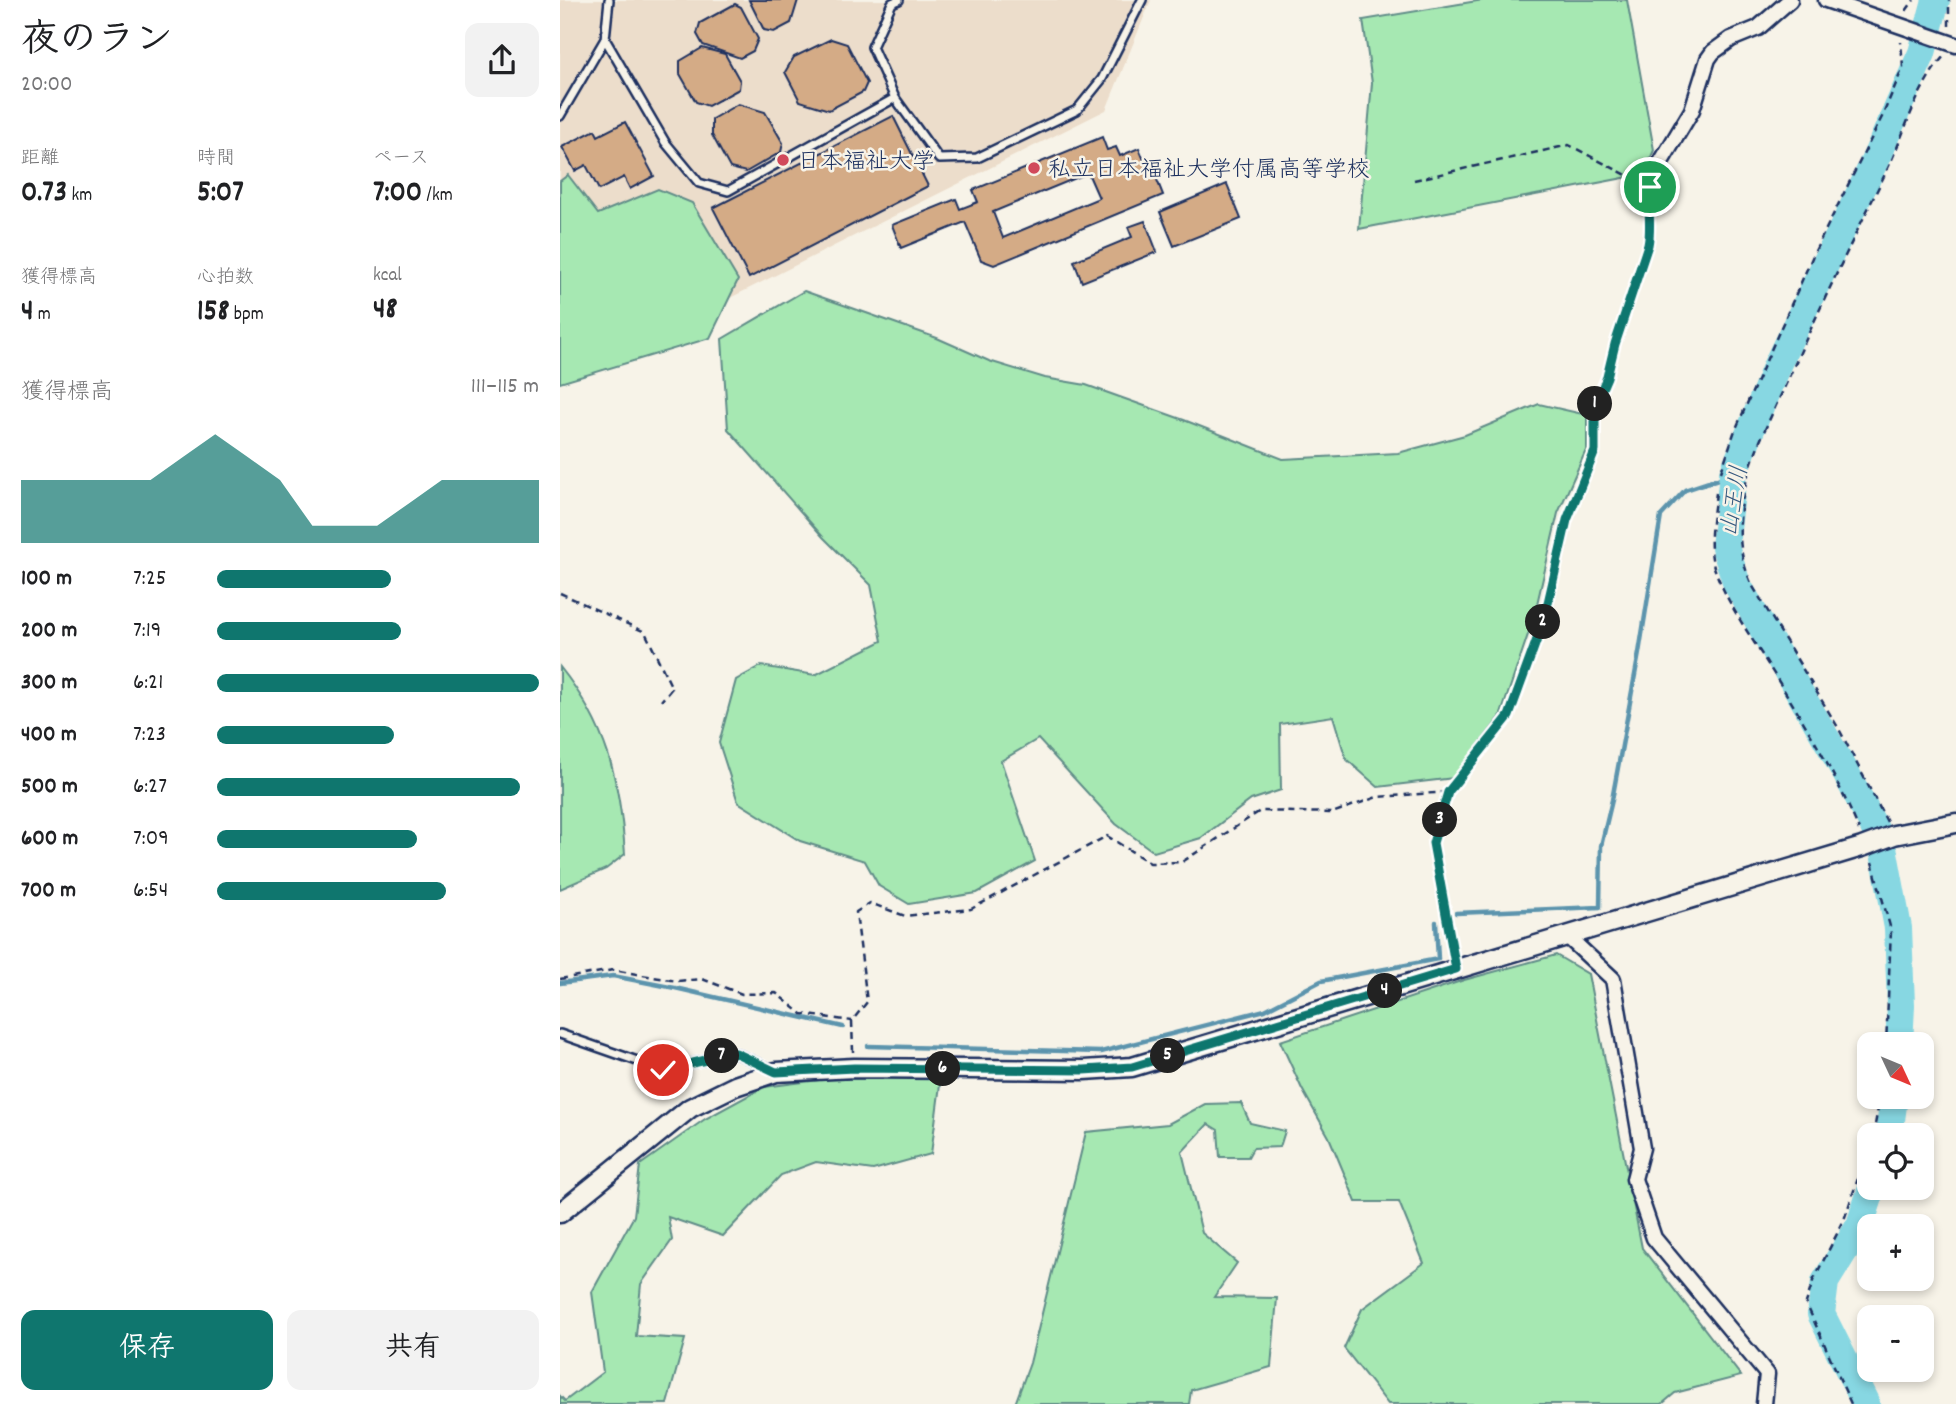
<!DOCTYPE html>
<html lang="ja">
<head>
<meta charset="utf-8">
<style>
  :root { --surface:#fff; --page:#f2f2f2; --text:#202124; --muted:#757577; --accent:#0f766e }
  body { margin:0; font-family:Dekko,"Klee One",sans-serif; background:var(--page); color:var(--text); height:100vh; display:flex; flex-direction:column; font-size:26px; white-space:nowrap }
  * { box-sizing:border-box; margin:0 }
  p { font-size:23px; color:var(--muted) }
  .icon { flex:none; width:38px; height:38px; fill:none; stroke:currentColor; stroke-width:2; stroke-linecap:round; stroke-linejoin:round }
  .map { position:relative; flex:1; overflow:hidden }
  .details { display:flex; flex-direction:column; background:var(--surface); width:560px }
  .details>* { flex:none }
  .needle { width:46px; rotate:134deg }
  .fabs { position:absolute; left:1297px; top:1032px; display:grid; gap:14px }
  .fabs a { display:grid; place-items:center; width:77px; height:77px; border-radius:14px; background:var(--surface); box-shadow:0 4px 10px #0003; font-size:35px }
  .pin { position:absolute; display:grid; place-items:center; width:60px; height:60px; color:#fff; margin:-30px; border:4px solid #fff; border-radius:50%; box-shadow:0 2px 7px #0007 }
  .km { position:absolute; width:35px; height:35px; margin:-18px; border-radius:50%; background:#222; color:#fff; font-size:19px; line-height:35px; text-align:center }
  .round { display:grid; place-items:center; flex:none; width:74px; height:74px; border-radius:14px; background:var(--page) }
  .summary { display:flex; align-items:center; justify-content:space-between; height:119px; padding:0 21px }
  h1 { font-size:38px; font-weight:700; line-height:52px }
  .metrics { display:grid; grid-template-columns:repeat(3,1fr); gap:10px; height:119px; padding:7px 21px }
  .metrics div { display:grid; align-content:center }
  .metrics b { font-size:30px; font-weight:700 }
  .metrics small { font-size:19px; font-weight:400 }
  .metrics p { font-size:19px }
  .chart { height:196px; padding:14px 21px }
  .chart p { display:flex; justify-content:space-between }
  .chart svg { width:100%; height:126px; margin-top:7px; fill:var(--accent); opacity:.7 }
  .button { display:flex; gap:14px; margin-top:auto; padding:14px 21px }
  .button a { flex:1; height:80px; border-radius:14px; background:var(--accent); color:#fff; font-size:28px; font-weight:700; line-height:80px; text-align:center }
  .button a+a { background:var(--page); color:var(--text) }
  ul { padding:0 21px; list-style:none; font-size:23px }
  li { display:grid; grid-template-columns:112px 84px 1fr; align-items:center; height:52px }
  li i { height:18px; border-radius:9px; background:var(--accent) }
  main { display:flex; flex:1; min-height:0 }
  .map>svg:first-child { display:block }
  .built { fill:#ecddcb }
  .green { fill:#a6e8b2; stroke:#608c88; stroke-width:2 }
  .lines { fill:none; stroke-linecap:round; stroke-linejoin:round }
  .stream { stroke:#5c94ad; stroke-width:4.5 }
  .river { stroke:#87d7e2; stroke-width:28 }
  .building { fill:#d4ab86; stroke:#1b2f5e; stroke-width:2; fill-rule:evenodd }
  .service-casing { stroke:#1b2f5e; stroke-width:12 }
  .minor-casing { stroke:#1b2f5e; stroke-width:19 }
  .tertiary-casing { stroke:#1b2f5e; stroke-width:23 }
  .path { stroke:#1b2f5e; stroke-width:2.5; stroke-dasharray:7 5; stroke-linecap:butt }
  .service { stroke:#f7f3e8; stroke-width:7 }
  .minor { stroke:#f7f3e8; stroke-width:14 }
  .tertiary { stroke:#f7f3e8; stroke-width:18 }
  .route-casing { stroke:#fff; stroke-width:14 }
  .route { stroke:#0f766e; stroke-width:9 }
  .poi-dot { fill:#d1495b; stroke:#f7f3e8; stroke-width:2.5 }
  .labels { text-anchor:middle; stroke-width:5; stroke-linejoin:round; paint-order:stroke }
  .poi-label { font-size:23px; fill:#1b2f5e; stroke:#f7f3e8; text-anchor:start }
  .water-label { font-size:24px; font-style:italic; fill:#36597f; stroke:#f7f3e8 }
</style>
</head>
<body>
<main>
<section class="details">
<div class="summary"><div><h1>夜のラン</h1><p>20:00</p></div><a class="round"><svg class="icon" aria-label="share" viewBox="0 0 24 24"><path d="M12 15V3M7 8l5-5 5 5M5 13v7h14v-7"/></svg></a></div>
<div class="metrics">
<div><p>距離</p><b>0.73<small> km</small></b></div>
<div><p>時間</p><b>5:07</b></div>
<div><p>ペース</p><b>7:00<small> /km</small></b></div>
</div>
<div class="metrics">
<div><p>獲得標高</p><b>4<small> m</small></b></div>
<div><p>心拍数</p><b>158<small> bpm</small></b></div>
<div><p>kcal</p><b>48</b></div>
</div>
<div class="chart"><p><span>獲得標高</span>111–115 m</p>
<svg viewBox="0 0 160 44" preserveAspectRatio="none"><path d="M0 44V22L10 22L20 22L30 22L40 22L50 14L60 6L70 14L80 22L90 38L100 38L110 38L120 30L130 22L140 22L150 22L160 22V44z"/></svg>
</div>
<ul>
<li><b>100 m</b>7:25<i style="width:54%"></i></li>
<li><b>200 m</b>7:19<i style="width:57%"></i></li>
<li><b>300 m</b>6:21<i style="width:100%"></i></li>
<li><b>400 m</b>7:23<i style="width:55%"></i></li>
<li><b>500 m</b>6:27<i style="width:94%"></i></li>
<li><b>600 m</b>7:09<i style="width:62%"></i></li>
<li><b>700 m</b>6:54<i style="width:71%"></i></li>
</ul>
<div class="button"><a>保存</a><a>共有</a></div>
</section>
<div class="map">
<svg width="1396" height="1404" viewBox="0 0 1396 1404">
  <rect width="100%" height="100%" fill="#f7f3e8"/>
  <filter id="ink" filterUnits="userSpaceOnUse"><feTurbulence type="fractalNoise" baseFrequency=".0143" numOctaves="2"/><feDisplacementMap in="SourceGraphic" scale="14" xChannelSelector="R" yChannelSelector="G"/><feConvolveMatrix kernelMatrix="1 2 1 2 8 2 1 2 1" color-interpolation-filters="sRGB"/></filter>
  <g filter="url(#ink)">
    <path class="built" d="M 0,0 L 591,0 L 546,110 L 156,305 L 0,274 Z"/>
    <g class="green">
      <path d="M 923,0 L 1067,0 L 1094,150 L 1084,174 L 799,229 L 812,83 L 803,20 Z"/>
      <path d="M 8,175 L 38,214 L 98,189 L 132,203 L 178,280 L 150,338 L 0,383 L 0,181 Z"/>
      <path d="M 244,291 L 377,338 L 429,361 L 485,378 L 526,385 L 624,420 L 723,459 L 838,453 L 905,435 L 979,404 L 1027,415 L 1027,448 L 998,513 L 974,617 L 940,717 L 894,778 L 818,787 L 786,759 L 773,716 L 720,724 L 721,790 L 691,800 L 641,838 L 594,852 L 556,824 L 478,739 L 441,761 L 475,861 L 417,893 L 349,904 L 319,886 L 305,861 L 240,841 L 178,802 L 159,743 L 176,680 L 201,666 L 255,675 L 322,641 L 311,585 L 263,537 L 168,429 L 162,339 Z"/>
      <path d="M 0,667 C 47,726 60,780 65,854 L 46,869 L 0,889 Z"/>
      <path d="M 996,955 L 1028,974 L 1082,1248 L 1181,1376 L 1115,1393 L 1102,1404 L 828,1404 L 784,1348 L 802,1309 L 864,1263 L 839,1202 L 796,1202 L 769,1137 L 742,1089 L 720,1041 L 904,980 Z"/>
      <path d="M 381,1077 L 371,1154 L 313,1170 L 256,1162 L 221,1175 L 163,1236 L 108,1217 L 112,1240 L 81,1284 L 76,1336 L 125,1339 L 107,1404 L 0,1404 L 0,1396 L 5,1401 L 43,1372 L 32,1292 L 74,1216 L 80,1165 L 145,1119 L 204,1087 L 267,1079 Z"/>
      <path d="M 681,1103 L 690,1123 L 725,1131 L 720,1147 L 693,1148 L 688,1157 L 660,1157 L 658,1130 L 648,1124 L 622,1152 L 642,1233 L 677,1263 L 654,1297 L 717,1298 L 711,1367 L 631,1390 L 629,1404 L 455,1404 L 470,1363 L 526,1132 L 608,1124 L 645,1104 Z"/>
    </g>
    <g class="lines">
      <g class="stream">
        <path d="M 896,913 L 1040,907 L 1041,846 L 1052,800 L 1079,653 L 1101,516 L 1125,490 L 1173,474"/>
        <path d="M 0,983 L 53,976 L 115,988 L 283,1027"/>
        <path d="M 308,1046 L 541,1052 L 705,1010 L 761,981 L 878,959 L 876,922"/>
      </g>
      <g class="river">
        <path d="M 1339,1045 L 1341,1005 L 1338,928 L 1324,853 L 1314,827 L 1286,773 L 1177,584 L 1165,547 L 1173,474 L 1216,367 L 1306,180 L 1362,53 L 1376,0"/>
        <path d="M 1329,1136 L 1334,1097"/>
        <path d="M 1306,1404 L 1261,1314 L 1265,1282 L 1300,1225 L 1312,1188"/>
      </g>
    </g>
    <g class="building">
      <path d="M 189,0 L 238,0 L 231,23 L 214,32 L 204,30 Z"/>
      <path d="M 175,4 L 181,7 L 198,39 L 193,51 L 180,58 L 143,45 L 137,34 L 140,23 Z"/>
      <path d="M 271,39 L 287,44 L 307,83 L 303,92 L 269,110 L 240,101 L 225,72 L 234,57 Z"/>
      <path d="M 142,48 L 165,54 L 180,81 L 179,89 L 148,106 L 136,102 L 120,74 L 120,61 Z"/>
      <path d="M 178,104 L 205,112 L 223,143 L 221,152 L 186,172 L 170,168 L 152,135 L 152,119 Z"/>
      <path d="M 333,116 L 368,186 L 189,278 L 153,208 Z"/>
      <path d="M 65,122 L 94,176 L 70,189 L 64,177 L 39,190 L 26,165 L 15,171 L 2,147 L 35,130 L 38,136 Z"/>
      <path d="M 542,137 L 547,150 L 556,147 L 560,156 L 579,148 L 591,177 L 595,175 L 603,195 L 434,265 L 421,260 L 405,222 L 341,248 L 332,225 L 396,199 L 400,209 L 418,202 L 413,190 ZM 528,173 L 539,198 L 443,238 L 433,212 Z"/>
      <path d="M 667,184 L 681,219 L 614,246 L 600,212 Z"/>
      <path d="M 585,221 L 597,252 L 522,282 L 514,261 L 572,237 L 568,227 Z"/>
    </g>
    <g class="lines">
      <g class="service-casing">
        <g id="service">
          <path d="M 49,0 L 45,39 L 105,142 L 139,183 L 168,191 L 335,98"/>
          <path d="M 339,0 L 332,3 L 312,47 L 335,98 L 379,159 L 417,158 L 517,110 L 542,79 L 582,0"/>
          <path d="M 0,116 L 45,39"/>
          <path d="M 0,1034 L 103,1070 L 176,1053 L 212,1070"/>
        </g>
      </g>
      <g class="minor-casing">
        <g id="minor">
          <path d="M 1266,0 L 1396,45"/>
          <path d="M 1090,187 L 1098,167 L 1132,110 L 1148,59 L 1153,52 L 1171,39 L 1198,28 L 1230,0"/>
          <path d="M 1007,936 L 1053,979 L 1082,1148 L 1074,1179 L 1094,1238 L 1207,1374 L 1204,1404"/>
        </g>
      </g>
      <g class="tertiary-casing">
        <path id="tertiary" d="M 0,1213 L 130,1108 L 175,1086 L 216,1072 L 294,1068 L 524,1070 L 572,1067 L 1302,847 L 1334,835 L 1396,823"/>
      </g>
      <g class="path">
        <path d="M 1346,11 L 1354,0"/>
        <path d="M 1389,26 L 1389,1"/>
        <path d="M 854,180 L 1009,145 L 1076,180"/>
        <path d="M 1161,472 L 1174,433 L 1255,251 L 1322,117 L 1343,67 L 1341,42"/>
        <path d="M 1156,493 C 1153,517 1147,544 1154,567 C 1166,602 1190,635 1209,666 C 1242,719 1275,772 1299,830"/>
        <path d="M 0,593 L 85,632 L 112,688 L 101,701"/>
        <path d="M 1327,822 L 1279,729 L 1192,585 C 1178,555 1177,525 1184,492 C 1191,455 1210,419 1226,384 C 1258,311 1293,239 1328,168 C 1346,130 1357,86 1385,55"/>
        <path d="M 1312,862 L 1331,930 L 1326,1045"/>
        <path d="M 893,953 L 873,843 L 888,792 L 949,716 L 984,620 L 1007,520 L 1035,451 L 1035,405 L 1047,377 L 1055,344 L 1089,245 L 1091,235 L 1088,200"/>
        <path d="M 0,979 L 53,970 L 117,981 L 142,979 L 182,994 L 216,993 L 242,1014 L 292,1021"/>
        <path d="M 293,1052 L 292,1021 L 307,1002 L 296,912 L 310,903 L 345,916 L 411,909 L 547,836 L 590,863 L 622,862 L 700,811 L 772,813 L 817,797 L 888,792"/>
        <path d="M 1313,1136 L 1320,1097"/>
        <path d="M 1291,1404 L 1246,1303 L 1253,1281 L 1284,1220 L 1309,1146"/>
      </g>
      <use href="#service" class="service"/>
      <use href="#minor" class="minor"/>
      <use href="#tertiary" class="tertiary"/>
    </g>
  </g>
  <g class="lines" filter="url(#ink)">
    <g class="route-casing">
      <path id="route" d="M 103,1070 L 176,1053 L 216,1072 L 294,1068 L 524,1070 L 572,1067 L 896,969 L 873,843 L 888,792 L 949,716 L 984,620 L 1007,520 L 1035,451 L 1035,405 L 1047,377 L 1055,344 L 1088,245 C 1092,226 1087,207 1090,187"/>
    </g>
    <use href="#route" class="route"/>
  </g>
  <g class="poi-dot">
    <circle cx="223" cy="160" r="7"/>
    <circle cx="474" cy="168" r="7"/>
  </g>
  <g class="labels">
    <g class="poi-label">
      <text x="237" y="168">日本福祉大学</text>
      <text x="488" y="176">私立日本福祉大学付属高等学校</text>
    </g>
    <g class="water-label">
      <text transform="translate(1173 501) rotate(-81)" y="8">山王川</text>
    </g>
  </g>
</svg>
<div class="fabs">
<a><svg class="needle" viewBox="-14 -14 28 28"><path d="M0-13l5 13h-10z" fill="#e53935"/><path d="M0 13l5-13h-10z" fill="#757577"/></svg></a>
<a><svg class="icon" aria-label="locate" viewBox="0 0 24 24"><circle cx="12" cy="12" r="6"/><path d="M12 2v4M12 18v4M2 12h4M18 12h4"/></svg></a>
<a>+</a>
<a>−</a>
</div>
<div class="pin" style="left:1090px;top:187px;background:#1e9e55"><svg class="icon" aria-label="arrive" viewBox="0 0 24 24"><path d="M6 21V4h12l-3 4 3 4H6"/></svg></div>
<div class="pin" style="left:103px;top:1070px;background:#d93025"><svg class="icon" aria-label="check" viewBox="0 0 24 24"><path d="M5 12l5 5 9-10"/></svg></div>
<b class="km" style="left:1035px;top:404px">1</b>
<b class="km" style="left:983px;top:622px">2</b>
<b class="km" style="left:880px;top:820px">3</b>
<b class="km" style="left:825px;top:991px">4</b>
<b class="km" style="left:608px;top:1056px">5</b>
<b class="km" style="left:383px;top:1069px">6</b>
<b class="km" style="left:162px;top:1056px">7</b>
</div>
</main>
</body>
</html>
